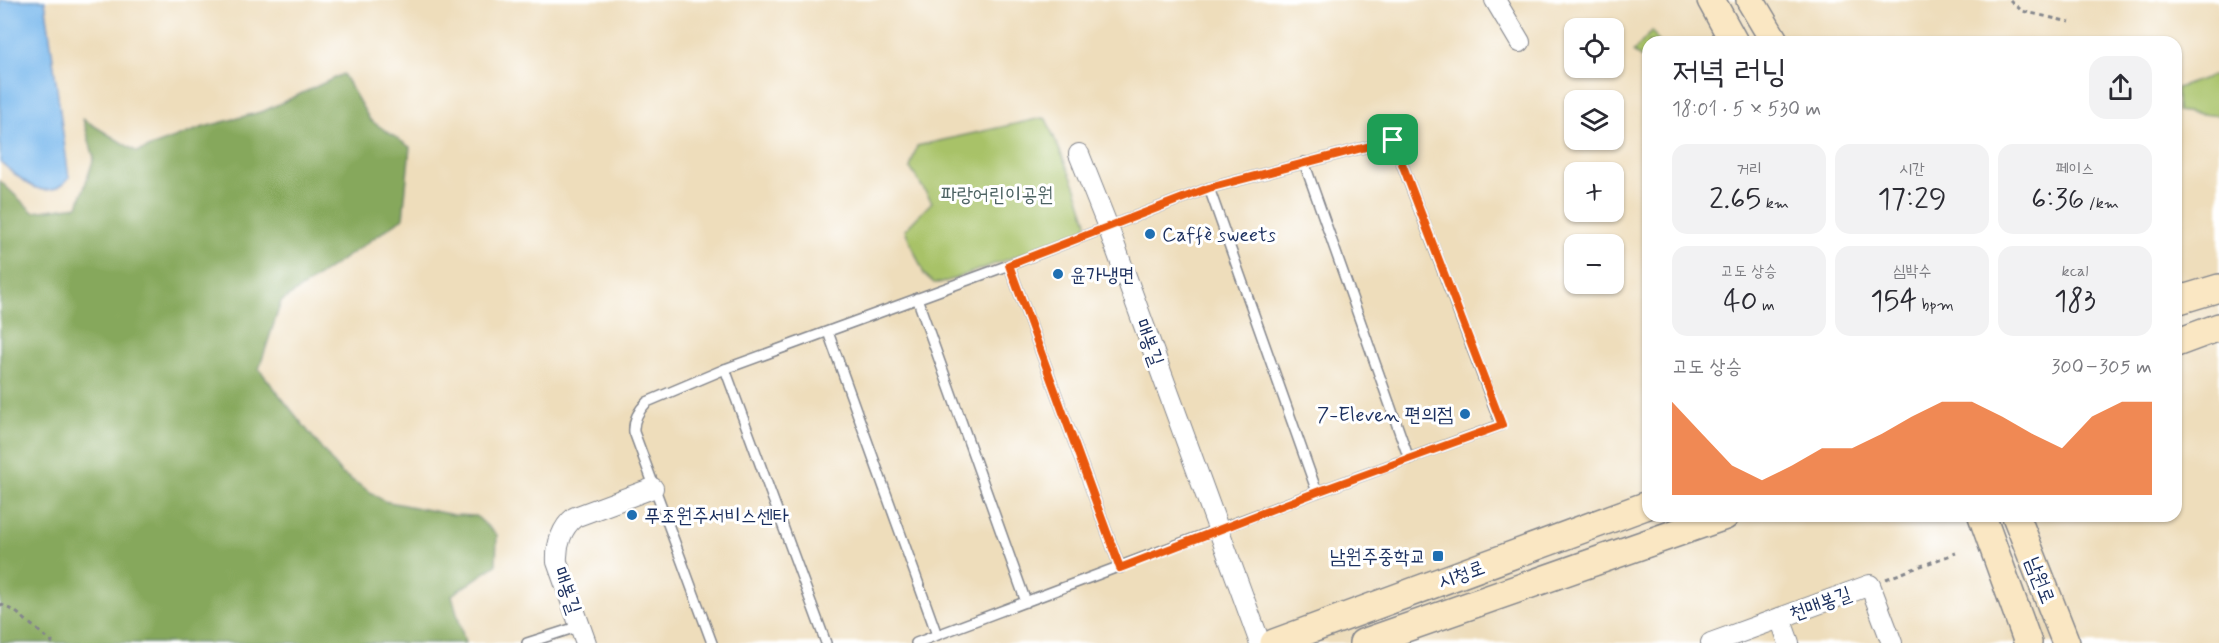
<!DOCTYPE html>
<html lang="ko">
<head>
<meta charset="utf-8">
<style>
  :root { --surface:#fff; --page:#f2f2f3; --text:#2b2b33; --muted:#7c7c81; --accent:#ea580c }
  body { margin:0; font-family:Mynerve,"Poor Story",sans-serif; background:var(--page); color:var(--text); height:100vh; display:flex; flex-direction:column; font-size:22px; white-space:nowrap }
  * { box-sizing:border-box; margin:0 }
  p { font-size:20px; color:var(--muted) }
  .icon { flex:none; width:33px; height:33px; fill:none; stroke:currentColor; stroke-width:2; stroke-linecap:round; stroke-linejoin:round }
  .map { position:relative; flex:1; overflow:hidden }
  .drawer { position:absolute; left:1642px; top:36px; width:540px; height:486px; display:flex; flex-direction:column; background:var(--surface); border-radius:18px; box-shadow:0 2px 4px #0004 }
  .drawer>* { flex:none }
  .fabs { position:absolute; left:1564px; top:18px; display:grid; gap:12px }
  .fabs a { display:grid; place-items:center; width:60px; height:60px; border-radius:12px; background:var(--surface); box-shadow:0 2px 4px #0004; font-size:30px }
  .pin { position:absolute; display:grid; place-items:center; width:51px; height:51px; color:#fff; margin:-26px; border-radius:12px; box-shadow:0 3px 9px #0006 }
  .round { display:grid; place-items:center; flex:none; width:63px; height:63px; border-radius:18px; background:var(--page) }
  .overview { display:flex; align-items:center; justify-content:space-between; height:102px; padding:0 30px }
  h1 { font-size:33px; font-weight:600; line-height:45px }
  .metrics { display:grid; grid-template-columns:repeat(3,1fr); gap:9px; height:102px; padding:6px 30px }
  .metrics div { display:grid; align-content:center; border-radius:15px; background:var(--page); text-align:center }
  .metrics b { font-size:30px; font-weight:600 }
  .metrics small { font-size:16px; font-weight:400 }
  .metrics p { font-size:16px }
  .chart { height:168px; padding:12px 30px }
  .chart p { display:flex; justify-content:space-between }
  .chart svg { width:100%; height:108px; margin-top:6px; fill:var(--accent); opacity:.7 }
  .map>svg:first-child { display:block }
  .green { fill:#a8c268; stroke:#627863; stroke-width:1.5 }
  .forest { fill:#86a85c; stroke:#506c5d; stroke-width:1.5 }
  .water { fill:#7ab9ed; stroke:#4a74a6; stroke-width:1.5 }
  .lines { fill:none; stroke-linecap:round; stroke-linejoin:round }
  .lane-casing { stroke:#84868c; stroke-width:12 }
  .street-casing { stroke:#84868c; stroke-width:22 }
  .secondary-casing { stroke:#84868c; stroke-width:30 }
  .path { stroke:#84868c; stroke-width:3; stroke-dasharray:4.5 4.5; stroke-linecap:butt }
  .lane { stroke:#fff; stroke-width:9 }
  .street { stroke:#fff; stroke-width:20 }
  .secondary { stroke:#fae7c3; stroke-width:27 }
  .route-casing { stroke:#fff; stroke-width:12 }
  .route { stroke:#ea580c; stroke-width:8 }
  .poi-dot { fill:#1f6fb2; stroke:#fff; stroke-width:2 }
  .labels { text-anchor:middle; stroke-width:6; stroke-linejoin:round; paint-order:stroke }
  .park-label { font-size:20px; fill:#4c6262; stroke:#fff }
  .poi-label { font-size:20px; fill:#1b2f5e; stroke:#fff; text-anchor:start }
  .street-label { font-size:20px; fill:#1b2f5e; stroke:#fff }
</style>
</head>
<body>
<div class="map">
<svg width="2219" height="643" viewBox="0 0 2219 643">
  <rect width="100%" height="100%" fill="#fff"/>
  <filter id="ink" filterUnits="userSpaceOnUse"><feTurbulence type="fractalNoise" baseFrequency=".0167" numOctaves="2"/><feDisplacementMap in="SourceGraphic" scale="12" xChannelSelector="R" yChannelSelector="G"/><feConvolveMatrix kernelMatrix="1 2 1 2 8 2 1 2 1" color-interpolation-filters="sRGB"/></filter>
  <filter id="wash" filterUnits="userSpaceOnUse"><feTurbulence type="fractalNoise" baseFrequency=".008" numOctaves="4" result="noise"/><feDisplacementMap in="SourceGraphic" scale="24" xChannelSelector="R" yChannelSelector="G"/><feGaussianBlur stdDeviation="1.35" result="paint"/><feColorMatrix in="noise" values="0 0 0 0 0 0 0 0 0 0 0 0 0 0 0 0 0 1.4 0 .05"/><feComposite in="paint" operator="in"/></filter>
  <g filter="url(#wash)">
    <rect width="100%" height="100%" fill="#edb"/>
    <g class="green">
      <path d="M 1652,31 L 1658,42 L 1648,42 L 1648,62 L 1633,52 Z"/>
      <path d="M 2211,76 L 2219,78 L 2219,116 L 2177,111 L 2177,88 Z"/>
      <path d="M 1042,118 L 1046,119 L 1076,188 L 1087,222 L 1086,227 L 1078,234 L 942,283 L 934,283 L 924,274 L 905,230 L 932,202 L 910,168 L 917,146 Z"/>
    </g>
    <path class="forest" d="M 343,74 L 370,120 L 410,147 L 403,218 L 281,302 L 259,369 L 341,473 L 384,501 L 454,515 L 476,516 L 497,535 L 496,565 L 452,595 L 465,643 L 0,643 L 0,181 L 33,212 L 78,206 L 94,158 L 83,119 L 137,152 L 204,127 L 264,111 Z"/>
    <path class="water" d="M 0,0 L 45,0 L 69,178 C 45,206 22,179 0,162 Z"/>
  </g>
  <g filter="url(#ink)">
    <g class="lines">
      <g class="lane-casing">
        <g id="lane">
          <path d="M 1304,162 L 1409,459"/>
          <path d="M 1209,188 L 1317,492"/>
          <path d="M 1009,265 L 1120,568"/>
          <path d="M 917,298 L 1026,602"/>
          <path d="M 828,332 L 937,635"/>
          <path d="M 725,369 L 826,643"/>
          <path d="M 527,643 L 580,626"/>
          <path d="M 712,643 L 634,432 C 633,419 639,410 647,402 L 725,369 L 1009,265 L 1209,188 L 1393,140 L 1501,425 L 1317,492 L 916,643"/>
        </g>
      </g>
      <g class="street-casing">
        <g id="street">
          <path d="M 1495,0 L 1520,42"/>
          <path d="M 1079,154 L 1108,227 L 1260,643"/>
          <path d="M 1780,618 L 1789,643"/>
          <path d="M 586,643 L 557,562 C 556,545 562,527 575,517 L 653,488"/>
          <path d="M 1711,643 L 1870,585 L 1892,643"/>
        </g>
      </g>
      <g class="secondary-casing">
        <g id="secondary">
          <path d="M 1711,0 L 1734,42"/>
          <path d="M 1750,0 L 1775,42"/>
          <path d="M 2176,301 L 2219,288"/>
          <path d="M 2176,343 L 2219,327"/>
          <path d="M 1982,516 L 2028,643"/>
          <path d="M 2016,516 L 2066,643"/>
          <path d="M 1274,643 L 1648,505"/>
          <path d="M 1363,643 L 1725,516"/>
        </g>
      </g>
      <g class="path">
        <path d="M 2010,0 L 2022,11 L 2070,22"/>
        <path d="M 1886,579 L 1956,553"/>
        <path d="M 0,604 L 16,612 L 53,643"/>
      </g>
      <use href="#lane" class="lane"/>
      <use href="#street" class="street"/>
      <use href="#secondary" class="secondary"/>
    </g>
  </g>
  <g class="lines" filter="url(#ink)">
    <g class="route-casing">
      <path id="route" d="M 1393,140 L 1502,425 L 1317,492 L 1120,568 L 1009,265 L 1209,188 Z"/>
    </g>
    <use href="#route" class="route"/>
  </g>
  <g class="poi-dot">
    <circle cx="1150" cy="234" r="6"/>
    <circle cx="1058" cy="274" r="6"/>
    <circle cx="1465" cy="414" r="6"/>
    <circle cx="632" cy="515" r="6"/>
    <rect x="1432" y="550" width="12" height="12" rx="3"/>
  </g>
  <g class="labels">
    <g class="park-label">
      <text x="997" y="201">파랑어린이공원</text>
    </g>
    <g class="poi-label">
      <text x="1162" y="241">Caffè sweets</text>
      <text x="1070" y="281">윤가냉면</text>
      <text x="1453" y="421" text-anchor="end">7-Eleven 편의점</text>
      <text x="644" y="522">푸조원주서비스센타</text>
      <text x="1426" y="563" text-anchor="end">남원주중학교</text>
    </g>
    <g class="street-label">
      <text transform="translate(1150 342) rotate(70)" y="7">매봉길</text>
      <text transform="translate(1461 574) rotate(-20)" y="7">시청로</text>
      <text transform="translate(2041 580) rotate(69)" y="7">남원로</text>
      <text transform="translate(568 590) rotate(71)" y="7">매봉길</text>
      <text transform="translate(1820 603) rotate(-20)" y="7">천매봉길</text>
    </g>
  </g>
</svg>
<div class="fabs">
<a><svg class="icon" aria-label="locate" viewBox="0 0 24 24"><circle cx="12" cy="12" r="6"/><path d="M12 2v4M12 18v4M2 12h4M18 12h4"/></svg></a>
<a><svg class="icon" aria-label="layers" viewBox="0 0 24 24"><path d="M12 4l9 5-9 5-9-5zM3 14l9 5 9-5"/></svg></a>
<a>+</a>
<a>−</a>
</div>
<div class="pin" style="left:1393px;top:140px;background:#1e9e55"><svg class="icon" aria-label="arrive" viewBox="0 0 24 24"><path d="M6 21V4h12l-3 4 3 4H6"/></svg></div>
<section class="drawer">
<div class="overview"><div><h1>저녁 러닝</h1><p>18:01 · 5 × 530 m</p></div><a class="round"><svg class="icon" aria-label="share" viewBox="0 0 24 24"><path d="M12 15V3M7 8l5-5 5 5M5 13v7h14v-7"/></svg></a></div>
<div class="metrics">
<div><p>거리</p><b>2.65<small> km</small></b></div>
<div><p>시간</p><b>17:29</b></div>
<div><p>페이스</p><b>6:36<small> /km</small></b></div>
</div>
<div class="metrics">
<div><p>고도 상승</p><b>40<small> m</small></b></div>
<div><p>심박수</p><b>154<small> bpm</small></b></div>
<div><p>kcal</p><b>183</b></div>
</div>
<div class="chart"><p><span>고도 상승</span>300–305 m</p>
<svg viewBox="0 0 160 44" preserveAspectRatio="none"><path d="M0 44V6L10 19L20 32L30 38L40 32L50 25L60 25L70 19L80 12L90 6L100 6L110 12L120 19L130 25L140 12L150 6L160 6V44z"/></svg>
</div>
</section>
</div>
</body>
</html>
